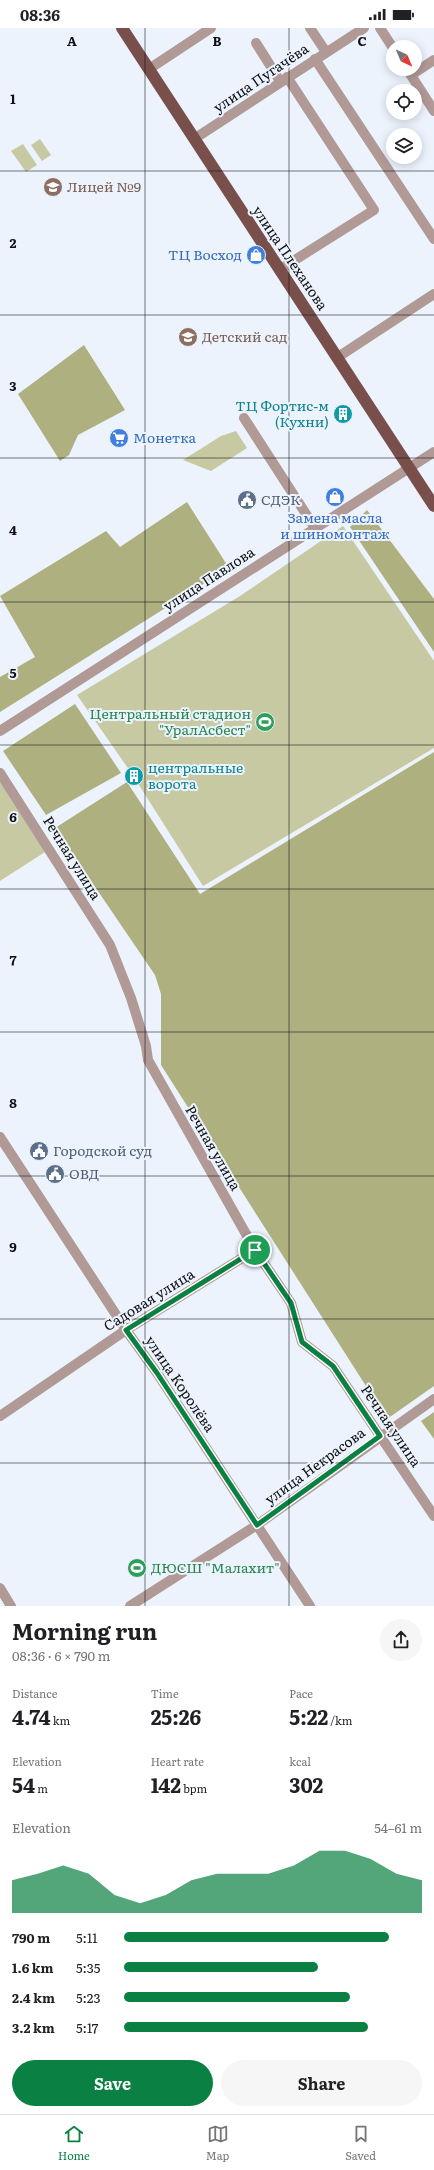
<!DOCTYPE html>
<html lang="en">
<head>
<meta charset="utf-8">
<style>
  :root { --surface:#fff; --page:#f6f6f6; --text:#202124; --muted:#757577; --line:#e0e0e0; --accent:#0b8043 }
  body { margin:0; font-family:Literata,serif; background:var(--page); color:var(--text); height:100vh; display:flex; flex-direction:column; font-size:15px; white-space:nowrap }
  * { box-sizing:border-box; margin:0 }
  p { font-size:13px; color:var(--muted) }
  .icon { flex:none; width:22px; height:22px; fill:none; stroke:currentColor; stroke-width:2; stroke-linecap:round; stroke-linejoin:round }
  .map { position:relative; height:1578px; overflow:hidden }
  .side { display:flex; flex-direction:column; background:var(--surface); flex:1 }
  .side>* { flex:none }
  .needle { width:26px; rotate:136deg }
  .buttons { position:absolute; left:386px; top:12px; display:grid; gap:8px }
  .buttons a { display:grid; place-items:center; width:36px; height:36px; border-radius:50%; background:var(--surface); box-shadow:0 2px 10px #0003; font-size:20px }
  .pin { position:absolute; display:grid; place-items:center; width:34px; height:34px; color:#fff; margin:-17px; border:2px solid #fff; border-radius:50%; box-shadow:0 1px 4px #0007 }
  .round { display:grid; place-items:center; flex:none; width:42px; height:42px; border-radius:21px; background:var(--page) }
  .summary { display:flex; align-items:center; justify-content:space-between; height:68px; padding:0 12px }
  h1 { font-size:22px; font-weight:700; line-height:30px }
  .figures { display:grid; grid-template-columns:repeat(3,1fr); gap:6px; height:68px; padding:4px 12px }
  .figures div { display:grid; align-content:center }
  .figures b { font-size:20px; font-weight:700 }
  .figures small { font-size:11px; font-weight:400 }
  .figures p { font-size:11px }
  .chart { height:112px; padding:8px 12px }
  .chart p { display:flex; justify-content:space-between }
  .chart svg { width:100%; height:72px; margin-top:4px; fill:var(--accent); opacity:.7 }
  .button { display:flex; gap:8px; margin-top:auto; padding:8px 12px }
  .button a { flex:1; height:46px; border-radius:24px; background:var(--accent); color:#fff; font-size:16px; font-weight:700; line-height:46px; text-align:center }
  .button a+a { background:var(--page); color:var(--text) }
  ul { padding:0 12px; list-style:none; font-size:13px }
  li { display:grid; grid-template-columns:64px 48px 1fr; align-items:center; height:30px }
  li i { height:10px; border-radius:5px; background:var(--accent) }
  .status { display:flex; justify-content:space-between; align-items:center; height:28px; padding:0 20px; background:var(--surface); direction:ltr }
  .status svg { height:11px; fill:currentColor }
  .menu { display:flex; justify-content:space-around; align-items:center; height:56px; border-top:1px solid var(--line); background:var(--surface); font-size:11px; color:var(--muted) }
  .menu a { display:grid; justify-items:center; gap:2px }
  .menu .selected { color:var(--accent) }
  .map>svg:first-child { display:block }
  .green { fill:#c7c9a2 }
  .forest { fill:#aeb080 }
  .lines { fill:none; stroke-linecap:round; stroke-linejoin:round }
  .minor { stroke:#b19996; stroke-width:10 }
  .major { stroke:#784f4b; stroke-width:12 }
  .route-casing { stroke:#fff; stroke-width:8 }
  .route { stroke:#0b8043; stroke-width:5 }
  .grid { fill:none; stroke:#0d0f12; stroke-width:1; stroke-opacity:0.55 }
  .labels { text-anchor:middle; stroke-width:4; stroke-linejoin:round; paint-order:stroke }
  .street-label { font-size:14px; fill:#0d0f12; stroke:#ecf3fc }
  .education-label { font-size:14px; fill:#785e54; stroke:#ecf3fc; text-anchor:start }
  .shop-label { font-size:14px; fill:#366cbe; stroke:#ecf3fc; text-anchor:end }
  .culture-label { font-size:14px; fill:#0d838f; stroke:#ecf3fc; text-anchor:end }
  .service-label { font-size:14px; fill:#4e5e75; stroke:#ecf3fc; text-anchor:start }
  .leisure-label { font-size:14px; fill:#27864d; stroke:#ecf3fc; text-anchor:end }
  .grid-label { font-size:13px; text-anchor:middle; font-weight:bold; fill:#0d0f12; stroke:#ecf3fc; stroke-width:4; stroke-linejoin:round; paint-order:stroke }
</style>
</head>
<body>
<div class="status"><b>08:36</b><svg viewBox="0 0 49 12"><path d="M0 12V9h3v3zM5 12V6h3v6zM10 12V3h3v9zM15 12V0h3v12zM26 1h20v11H26zM47 4h2v5h-2z"/></svg></div>
<div class="map">
<svg width="434" height="1578" viewBox="0 0 434 1578">
  <rect width="100%" height="100%" fill="#ecf3fc"/>
  <g class="green">
    <path d="M 40,111 L 51,127 L 42,133 L 31,117 Z"/>
    <path d="M 23,116 L 37,137 L 26,144 L 11,123 Z"/>
    <path d="M 236,403 L 247,420 L 211,443 L 183,432 L 221,408 Z"/>
    <path d="M 343,498 L 434,633 L 434,720 L 203,858 L 132,746 L 77,667 L 240,568 Z"/>
    <path d="M 0,754 L 45,824 L 0,853 Z"/>
  </g>
  <g class="forest">
    <path d="M 84,317 L 125,382 L 78,407 L 69,427 L 60,433 L 18,366 Z"/>
    <path d="M 187,474 L 229,540 L 0,684 L 0,649 L 35,629 L 0,568 L 106,503 L 120,519 Z"/>
    <path d="M 367,482 L 434,571 L 434,624 L 350,499 Z"/>
    <path d="M 75,676 L 121,745 L 46,787 L 3,723 Z"/>
    <path d="M 434,724 L 434,1358 L 387,1391 L 161,1037 L 161,966 L 155,947 L 55,800 L 127,754 L 200,866 Z"/>
    <path d="M 434,1384 L 434,1411 L 421,1393 Z"/>
  </g>
  <g class="lines">
    <g class="minor">
      <path d="M 310,0 L 326,24"/>
      <path d="M 380,0 L 393,20"/>
      <path d="M 256,15 L 280,53"/>
      <path d="M 315,31 L 434,211"/>
      <path d="M 149,41 L 211,0"/>
      <path d="M 407,41 L 434,83"/>
      <path d="M 411,47 L 434,32"/>
      <path d="M 194,111 L 364,0"/>
      <path d="M 279,242 L 374,182 L 287,49"/>
      <path d="M 338,329 L 434,266"/>
      <path d="M 244,390 L 315,500"/>
      <path d="M 0,703 L 434,424"/>
      <path d="M 0,745 L 110,917 L 131,970 L 146,1018 L 148,1032 L 255,1222 L 291,1275 L 302,1314 L 333,1338 L 434,1488"/>
      <path d="M 0,1109 L 126,1302 L 157,1345 L 310,1578"/>
      <path d="M 0,1388 L 126,1302 L 255,1222"/>
      <path d="M 0,1560 L 11,1578"/>
      <path d="M 130,1578 L 257,1497 L 434,1371"/>
    </g>
    <path class="major" d="M 122,0 L 434,478"/>
  </g>
  <g class="lines">
    <g class="route-casing">
      <path id="route" d="M 255,1222 L 291,1275 L 302,1314 L 333,1338 L 380,1408 L 257,1497 L 157,1345 L 126,1302 Z"/>
    </g>
    <use href="#route" class="route"/>
  </g>
  <path class="grid" d="M 145,0 L 145,1578M 289,0 L 289,1578M 0,143 L 434,143M 0,287 L 434,287M 0,430 L 434,430M 0,574 L 434,574M 0,717 L 434,717M 0,861 L 434,861M 0,1004 L 434,1004M 0,1148 L 434,1148M 0,1291 L 434,1291M 0,1435 L 434,1435"/>
  <defs>
    <g id="school-disc" transform="scale(1)"><circle r="9.5" fill="#8d6e63" stroke="#ecf3fc"/><path d="M0-5L7-2L0 1L-7-2ZM-4 1L0 2.5L4 1V4Q0 6-4 4Z" fill="#fff"/></g>
    <g id="shop-disc" transform="scale(1)"><circle r="9.5" fill="#3f7fe0" stroke="#ecf3fc"/><path d="M-5-2.5h2.3a2.7 3.5 0 0 1 5.4 0H5L5.5 6h-11ZM-1.5-2.5h3a1.5 2.3 0 0 0-3 0Z" fill="#fff"/></g>
    <g id="building-disc" transform="scale(1)"><circle r="9.5" fill="#0f9aa8" stroke="#ecf3fc"/><path d="M-4-6H4V6H1V3H-1V6H-4ZM-2.5-4.3h1.7v1.8h-1.7ZM.8-4.3h1.7v1.8H.8ZM-2.5-1h1.7V.8h-1.7ZM.8-1h1.7V.8H.8Z" fill="#fff"/></g>
    <g id="supermarket-disc" transform="scale(1)"><circle r="9.5" fill="#3f7fe0" stroke="#ecf3fc"/><path d="M-6-5.5h2.5l.6 2H6L4.5 2H-2.5L-4.4-4H-6ZM-1.5 3.2a1.3 1.3 0 1 0 .1 0ZM3 3.2a1.3 1.3 0 1 0 .1 0Z" fill="#fff"/></g>
    <g id="civic-disc" transform="scale(1)"><circle r="9.5" fill="#5c6f8a" stroke="#ecf3fc"/><path d="M-.6-6.5H3V-4.5H.6V-3L4-1V1h2V6H-6V1h2V-1L-.6-3ZM-1.2 2.5V6h2.4V2.5Z" fill="#fff"/></g>
    <g id="stadium-disc" transform="scale(1)"><circle r="9.5" fill="#2e9e5b" stroke="#ecf3fc"/><path d="M0-5a6.5 5 0 1 0 0 10a6.5 5 0 1 0 0-10ZM-3.5-1.8h7v3.6h-7Z" fill="#fff"/></g>
  </defs>
  <g fill-rule="evenodd">
    <use href="#school-disc" x="53" y="159"/>
    <use href="#shop-disc" x="256" y="227"/>
    <use href="#school-disc" x="188" y="309"/>
    <use href="#building-disc" x="343" y="386"/>
    <use href="#supermarket-disc" x="119" y="410"/>
    <use href="#shop-disc" x="335" y="469"/>
    <use href="#civic-disc" x="247" y="472"/>
    <use href="#stadium-disc" x="265" y="694"/>
    <use href="#building-disc" x="134" y="748"/>
    <use href="#civic-disc" x="39" y="1123"/>
    <use href="#civic-disc" x="55" y="1146"/>
    <use href="#stadium-disc" x="137" y="1540"/>
  </g>
  <g class="labels">
    <g class="street-label">
      <text transform="translate(261 50) rotate(-34)" y="5">улица Пугачёва</text>
      <text transform="translate(290 230) rotate(56)" y="5">улица Плеханова</text>
      <text transform="translate(209 551) rotate(-33)" y="5">улица Павлова</text>
      <text transform="translate(72 830) rotate(58)" y="5">Речная улица</text>
      <text transform="translate(213 1120) rotate(60)" y="5">Речная улица</text>
      <text transform="translate(149 1272) rotate(-32)" y="5">Садовая улица</text>
      <text transform="translate(180 1356) rotate(56)" y="5">улица Королёва</text>
      <text transform="translate(391 1398) rotate(56)" y="5">Речная улица</text>
      <text transform="translate(315 1438) rotate(-36)" y="5">улица Некрасова</text>
    </g>
    <g class="education-label">
      <text x="67" y="164">Лицей №9</text>
      <text x="202" y="314">Детский сад</text>
    </g>
    <g class="shop-label">
      <text x="242" y="232">ТЦ Восход</text>
      <text x="133" y="415" text-anchor="start">Монетка</text>
      <text x="335" y="495" text-anchor="middle">Замена масла<tspan x="335" dy="16">и шиномонтаж</tspan></text>
    </g>
    <g class="culture-label">
      <text x="329" y="383">ТЦ Фортис-м<tspan x="329" dy="16">(Кухни)</tspan></text>
      <text x="148" y="745" text-anchor="start">центральные<tspan x="148" dy="16">ворота</tspan></text>
    </g>
    <g class="service-label">
      <text x="261" y="477">СДЭК</text>
      <text x="53" y="1128">Городской суд</text>
      <text x="69" y="1151">ОВД</text>
    </g>
    <g class="leisure-label">
      <text x="251" y="691">Центральный стадион<tspan x="251" dy="16">"УралАсбест"</tspan></text>
      <text x="151" y="1545" text-anchor="start">ДЮСШ "Малахит"</text>
    </g>
  </g>
  <g class="grid-label">
    <text x="72" y="18">A</text>
    <text x="217" y="18">B</text>
    <text x="362" y="18">C</text>
    <text x="13" y="76">1</text>
    <text x="13" y="220">2</text>
    <text x="13" y="363">3</text>
    <text x="13" y="507">4</text>
    <text x="13" y="650">5</text>
    <text x="13" y="794">6</text>
    <text x="13" y="937">7</text>
    <text x="13" y="1080">8</text>
    <text x="13" y="1224">9</text>
  </g>
</svg>
<div class="buttons">
<a><svg class="needle" viewBox="-14 -14 28 28"><path d="M0-13l5 13h-10z" fill="#e53935"/><path d="M0 13l5-13h-10z" fill="#757577"/></svg></a>
<a><svg class="icon" aria-label="locate" viewBox="0 0 24 24"><circle cx="12" cy="12" r="6"/><path d="M12 2v4M12 18v4M2 12h4M18 12h4"/></svg></a>
<a><svg class="icon" aria-label="layers" viewBox="0 0 24 24"><path d="M12 4l9 5-9 5-9-5zM3 14l9 5 9-5"/></svg></a>
</div>
<div class="pin" style="left:255px;top:1222px;background:#1e9e55"><svg class="icon" aria-label="arrive" viewBox="0 0 24 24"><path d="M6 21V4h12l-3 4 3 4H6"/></svg></div>
</div>
<section class="side">
<div class="summary"><div><h1>Morning run</h1><p>08:36 · 6 × 790 m</p></div><a class="round"><svg class="icon" aria-label="share" viewBox="0 0 24 24"><path d="M12 15V3M7 8l5-5 5 5M5 13v7h14v-7"/></svg></a></div>
<div class="figures">
<div><p>Distance</p><b>4.74<small> km</small></b></div>
<div><p>Time</p><b>25:26</b></div>
<div><p>Pace</p><b>5:22<small> /km</small></b></div>
</div>
<div class="figures">
<div><p>Elevation</p><b>54<small> m</small></b></div>
<div><p>Heart rate</p><b>142<small> bpm</small></b></div>
<div><p>kcal</p><b>302</b></div>
</div>
<div class="chart"><p><span>Elevation</span>54–61 m</p>
<svg viewBox="0 0 160 44" preserveAspectRatio="none"><path d="M0 44V24L10 20L20 15L30 20L40 33L50 38L60 33L70 24L80 20L90 20L100 20L110 15L120 6L130 6L140 11L150 20L160 24V44z"/></svg>
</div>
<ul>
<li><b>790 m</b>5:11<i style="width:89%"></i></li>
<li><b>1.6 km</b>5:35<i style="width:65%"></i></li>
<li><b>2.4 km</b>5:23<i style="width:76%"></i></li>
<li><b>3.2 km</b>5:17<i style="width:82%"></i></li>
</ul>
<div class="button"><a>Save</a><a>Share</a></div>
</section>
<nav class="menu">
<a class="selected"><svg class="icon" aria-label="home" viewBox="0 0 24 24"><path d="M3 11l9-7 9 7M6 9v11h12V9"/></svg>Home</a>
<a><svg class="icon" aria-label="map" viewBox="0 0 24 24"><path d="M3 6l6-2 6 2 6-2v14l-6 2-6-2-6 2zM9 4v14M15 6v14"/></svg>Map</a>
<a><svg class="icon" aria-label="saved" viewBox="0 0 24 24"><path d="M7 4h10v16l-5-4-5 4z"/></svg>Saved</a>
</nav>
</body>
</html>
